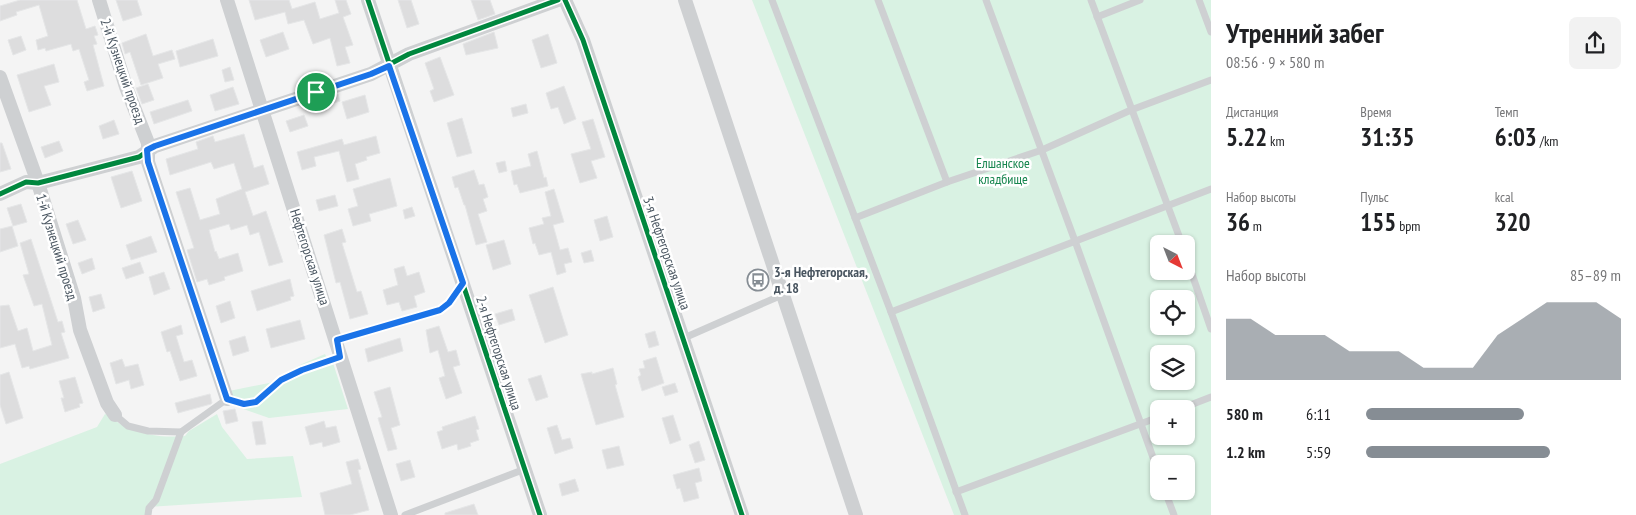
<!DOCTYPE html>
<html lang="ru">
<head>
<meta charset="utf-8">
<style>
  :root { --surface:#fff; --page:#f2f2f2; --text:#202124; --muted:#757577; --accent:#868d94 }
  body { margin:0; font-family:"PT Sans Narrow",sans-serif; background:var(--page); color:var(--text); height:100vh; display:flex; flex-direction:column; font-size:19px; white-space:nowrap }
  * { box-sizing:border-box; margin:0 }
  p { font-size:16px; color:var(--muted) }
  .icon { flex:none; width:28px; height:28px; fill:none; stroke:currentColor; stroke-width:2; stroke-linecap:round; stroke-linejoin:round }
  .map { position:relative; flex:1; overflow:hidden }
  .sheet { display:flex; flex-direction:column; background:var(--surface); width:425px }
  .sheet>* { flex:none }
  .needle { width:32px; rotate:138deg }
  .tools { position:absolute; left:1150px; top:235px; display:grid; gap:10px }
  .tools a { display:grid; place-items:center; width:45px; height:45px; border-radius:8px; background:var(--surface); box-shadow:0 1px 4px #0004; font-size:25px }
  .pin { position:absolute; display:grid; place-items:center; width:42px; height:42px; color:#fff; margin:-21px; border:2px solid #fff; border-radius:50%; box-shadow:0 1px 5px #0007 }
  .round { display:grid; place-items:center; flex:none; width:52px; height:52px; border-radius:8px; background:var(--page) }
  .head { display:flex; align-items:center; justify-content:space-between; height:85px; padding:0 15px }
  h1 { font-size:28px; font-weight:700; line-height:38px }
  .figures { display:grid; grid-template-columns:repeat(3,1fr); gap:8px; height:85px; padding:5px 15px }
  .figures div { display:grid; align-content:center }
  .figures b { font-size:25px; font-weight:700 }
  .figures small { font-size:14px; font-weight:400 }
  .figures p { font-size:14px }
  .chart { height:140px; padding:10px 15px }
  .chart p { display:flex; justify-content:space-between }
  .chart svg { width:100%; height:90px; margin-top:5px; fill:var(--accent); opacity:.7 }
  ul { padding:0 15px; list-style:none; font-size:16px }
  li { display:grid; grid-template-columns:80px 60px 1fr; align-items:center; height:38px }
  li i { height:12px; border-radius:6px; background:var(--accent) }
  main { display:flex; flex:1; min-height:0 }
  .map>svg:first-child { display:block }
  .green { fill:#d9f2e3; fill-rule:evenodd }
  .building { fill:#ddddde; stroke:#e5e6e7 }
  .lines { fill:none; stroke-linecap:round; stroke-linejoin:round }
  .service { stroke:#ced0d2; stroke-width:7 }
  .minor { stroke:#ced0d2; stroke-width:14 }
  .cycleway-casing { stroke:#fff; stroke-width:8 }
  .cycleway { stroke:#00873e; stroke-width:5 }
  .route-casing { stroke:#fff; stroke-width:10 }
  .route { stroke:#1a73e8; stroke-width:6 }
  .labels { text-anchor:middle; stroke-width:5; stroke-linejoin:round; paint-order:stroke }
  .street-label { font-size:14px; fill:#4a5661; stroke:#fff }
  .park-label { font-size:14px; fill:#17864f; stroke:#fff }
  .poi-label { font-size:14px; font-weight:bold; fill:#4a5661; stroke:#fff; text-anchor:start }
</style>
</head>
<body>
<main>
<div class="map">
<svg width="1211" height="515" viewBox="0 0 1211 515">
  <rect width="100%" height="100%" fill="#f4f4f4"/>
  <g class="green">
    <path d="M 752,0 L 1211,0 L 1211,515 L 954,515 ZM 1159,244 L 1186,244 L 1186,271 L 1159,271 ZM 1159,299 L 1186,299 L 1186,326 L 1159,326 ZM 1159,354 L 1186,354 L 1186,381 L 1159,381 ZM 1159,409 L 1186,409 L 1186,436 L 1159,436 ZM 1159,464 L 1186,464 L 1186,491 L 1159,491 Z"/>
    <path d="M 325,354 L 327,358 L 331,358 L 333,363 L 348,409 L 269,418 L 235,406 L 229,391 L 269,383 L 302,364 Z"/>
    <path d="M 105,414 C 112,416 116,422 122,425 C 142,435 163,438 185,436 L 189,431 L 217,414 L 222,427 L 247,459 L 293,456 L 302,497 L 148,507 L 145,515 L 0,515 L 0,464 L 97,427 Z"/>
  </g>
  <g class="building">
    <path d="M 20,0 L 77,0 L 86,29 L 95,26 L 98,35 L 94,36 L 97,44 L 93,45 L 104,86 L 87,91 L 84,82 L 89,80 L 79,49 L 73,51 L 71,44 L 46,51 L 45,48 L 38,50 L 36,40 L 48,36 L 39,5 L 16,12 L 17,15 L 0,21 L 0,6 Z"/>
    <path d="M 116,0 L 137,0 L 142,15 L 123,21 Z"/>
    <path d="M 249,0 L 289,0 L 292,9 L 315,2 L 320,19 L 339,13 L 335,0 L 346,0 L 351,14 L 343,17 L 353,45 L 345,47 L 350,63 L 337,66 L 330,38 L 313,44 L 304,20 L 288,24 L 285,12 L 255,20 Z"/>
    <path d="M 398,0 L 411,0 L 419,24 L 407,28 Z"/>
    <path d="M 471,0 L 490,0 L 495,14 L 478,20 Z"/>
    <path d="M 283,32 L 289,49 L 266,57 L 260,40 Z"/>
    <path d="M 494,32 L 498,48 L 466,55 L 463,44 Z"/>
    <path d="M 146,34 L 153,56 L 172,50 L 175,59 L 158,64 L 163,78 L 141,85 L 130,52 L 125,54 L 122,43 Z"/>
    <path d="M 548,34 L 557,63 L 541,68 L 532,40 Z"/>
    <path d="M 21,36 L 26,50 L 13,55 L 8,40 Z"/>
    <path d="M 213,39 L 218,56 L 180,67 L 176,51 Z"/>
    <path d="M 440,57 L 454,95 L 434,102 L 430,91 L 434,89 L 425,63 Z"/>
    <path d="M 54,64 L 59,82 L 44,86 L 51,105 L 29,112 L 17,75 Z"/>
    <path d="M 230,67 L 234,80 L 225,82 L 222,70 Z"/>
    <path d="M 148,84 L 154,100 L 142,104 L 136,88 Z"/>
    <path d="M 564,86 L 576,119 L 564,124 L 558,107 L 551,109 L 546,93 Z"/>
    <path d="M 233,87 L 239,104 L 215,111 L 210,95 Z"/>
    <path d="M 338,94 L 340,101 L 328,105 L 326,98 Z"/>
    <path d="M 365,95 L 369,112 L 347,119 L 342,102 Z"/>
    <path d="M 188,100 L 192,111 L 154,124 L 150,112 Z"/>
    <path d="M 526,104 L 528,113 L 513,117 L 511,108 Z"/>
    <path d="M 304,115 L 308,126 L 290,132 L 286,121 Z"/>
    <path d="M 462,118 L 472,153 L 457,157 L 447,123 Z"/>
    <path d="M 593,119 L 605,157 L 591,161 L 597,178 L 580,183 L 571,154 L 591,149 L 582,122 Z"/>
    <path d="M 114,120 L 119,134 L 103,139 L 99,126 Z"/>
    <path d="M 244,134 L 254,168 L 263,165 L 269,184 L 245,192 L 253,216 L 266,211 L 283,262 L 269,266 L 259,232 L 250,235 L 247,225 L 231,230 L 229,224 L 209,230 L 215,252 L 216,251 L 219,259 L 238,253 L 243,271 L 224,277 L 225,280 L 209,285 L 207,279 L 197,282 L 187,250 L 194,248 L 176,192 L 190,188 L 200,220 L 220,214 L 216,199 L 242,189 L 234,163 L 214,169 L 211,162 L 170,175 L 166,159 L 198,149 L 196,142 L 213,136 L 215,142 Z"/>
    <path d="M 376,136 L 380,153 L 366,157 L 367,160 L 355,164 L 359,179 L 347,182 L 339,151 L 314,157 L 316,166 L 302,170 L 297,152 L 342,139 L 344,145 Z"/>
    <path d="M 59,141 L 63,151 L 45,158 L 41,147 Z"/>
    <path d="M 0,143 L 2,143 L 11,169 L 0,172 Z"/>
    <path d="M 537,151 L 544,178 L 546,177 L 548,186 L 520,193 L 517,184 L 514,185 L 511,171 L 531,166 L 528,154 Z"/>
    <path d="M 505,161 L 507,171 L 499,173 L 496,163 Z"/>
    <path d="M 474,170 L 479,185 L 484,184 L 488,197 L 483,199 L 487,211 L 478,214 L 487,242 L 476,245 L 465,205 L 464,205 L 458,187 L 455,188 L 452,177 Z"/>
    <path d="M 132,171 L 142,201 L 121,208 L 111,177 Z"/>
    <path d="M 390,178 L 397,206 L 369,214 L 371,221 L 353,226 L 348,209 L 358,206 L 353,189 Z"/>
    <path d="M 554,189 L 564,222 L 553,225 L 560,250 L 568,248 L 572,262 L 564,264 L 566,272 L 557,275 L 551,252 L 539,255 L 535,243 L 533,244 L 529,228 L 544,224 L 542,218 L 551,216 L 545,192 Z"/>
    <path d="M 335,195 L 338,206 L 319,211 L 316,200 Z"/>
    <path d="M 21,204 L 27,222 L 13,226 L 7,208 Z"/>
    <path d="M 412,207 L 415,216 L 405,219 L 403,210 Z"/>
    <path d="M 607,216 L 613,237 L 600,241 L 594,220 Z"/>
    <path d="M 78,220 L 86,240 L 73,244 L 66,224 Z"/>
    <path d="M 12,226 L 18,246 L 0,252 L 0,229 Z"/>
    <path d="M 342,229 L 346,242 L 342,243 L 357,292 L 361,291 L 368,314 L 350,319 L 340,282 L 336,283 L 324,235 Z"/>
    <path d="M 151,236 L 157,252 L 131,260 L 126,245 Z"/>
    <path d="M 31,239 L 58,322 L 62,321 L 65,332 L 61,333 L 69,358 L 30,369 L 29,366 L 22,368 L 15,344 L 0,348 L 0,306 L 9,305 L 18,331 L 27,328 L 33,351 L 52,345 L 42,304 L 34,306 L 23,275 L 29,274 L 20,243 Z"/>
    <path d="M 504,240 L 511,264 L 493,270 L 486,245 Z"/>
    <path d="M 591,250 L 594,261 L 584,263 L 581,253 Z"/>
    <path d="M 92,258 L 95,269 L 82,274 L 78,263 Z"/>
    <path d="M 140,262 L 144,273 L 126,279 L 122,268 Z"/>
    <path d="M 404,266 L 407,276 L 419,272 L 425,292 L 414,296 L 417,307 L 402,311 L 399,302 L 387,305 L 383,290 L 398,285 L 394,269 Z"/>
    <path d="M 164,272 L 170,289 L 154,295 L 149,277 Z"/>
    <path d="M 290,279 L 294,296 L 290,297 L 291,300 L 257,311 L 251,291 Z"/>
    <path d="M 553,287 L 568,335 L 545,343 L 529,295 Z"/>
    <path d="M 101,294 L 105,308 L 93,312 L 89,297 Z"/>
    <path d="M 230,301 L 235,318 L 221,323 L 216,306 Z"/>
    <path d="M 512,309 L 515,320 L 499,325 L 495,314 Z"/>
    <path d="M 300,320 L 305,339 L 271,348 L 266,329 Z"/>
    <path d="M 181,325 L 183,334 L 176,336 L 184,362 L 192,360 L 197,376 L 180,381 L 170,351 L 167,352 L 161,332 Z"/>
    <path d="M 439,326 L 448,352 L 456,350 L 460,365 L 453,367 L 462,393 L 446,399 L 439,378 L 445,376 L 438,350 L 430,353 L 426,330 Z"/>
    <path d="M 655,331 L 659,345 L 649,348 L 645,334 Z"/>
    <path d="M 245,336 L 249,351 L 233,356 L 229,341 Z"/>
    <path d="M 400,338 L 403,351 L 368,362 L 365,349 Z"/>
    <path d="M 656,357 L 664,383 L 642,391 L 638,377 L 641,375 L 639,369 L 645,368 L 643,361 Z"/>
    <path d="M 122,359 L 125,367 L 138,364 L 144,385 L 131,389 L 129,380 L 116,384 L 110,363 Z"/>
    <path d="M 613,368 L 617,384 L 615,385 L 624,417 L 596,425 L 581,374 L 592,372 L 592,374 Z"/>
    <path d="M 9,372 L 23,418 L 6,424 L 0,405 L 0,375 Z"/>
    <path d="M 541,375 L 548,397 L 536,401 L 528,379 Z"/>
    <path d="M 75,377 L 83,403 L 79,404 L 80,407 L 65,412 L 61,398 L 64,398 L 59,381 Z"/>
    <path d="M 675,383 L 678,392 L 665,396 L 662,387 Z"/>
    <path d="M 390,387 L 400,425 L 391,428 L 397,449 L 388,451 L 378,418 L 382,417 L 374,392 Z"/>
    <path d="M 210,394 L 212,403 L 211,404 L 178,413 L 175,403 Z"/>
    <path d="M 235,409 L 238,421 L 226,424 L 223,411 Z"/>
    <path d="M 673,415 L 681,440 L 670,444 L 662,418 Z"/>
    <path d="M 475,416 L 479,429 L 476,430 L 479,440 L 470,443 L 471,446 L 458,450 L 457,444 L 442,449 L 437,432 L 443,430 L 442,427 Z"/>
    <path d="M 262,421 L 266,444 L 256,445 L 252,422 Z"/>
    <path d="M 324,421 L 326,428 L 336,426 L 340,442 L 323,447 L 322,442 L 310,445 L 305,427 Z"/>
    <path d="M 557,425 L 562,440 L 570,438 L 573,448 L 555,454 L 547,428 Z"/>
    <path d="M 699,441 L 705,460 L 695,463 L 689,445 Z"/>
    <path d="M 619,446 L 624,465 L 607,469 L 602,450 Z"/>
    <path d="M 358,459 L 361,469 L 358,470 L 369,510 L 350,515 L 325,515 L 320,493 L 352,484 L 346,462 Z"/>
    <path d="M 410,460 L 415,477 L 401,481 L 396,464 Z"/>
    <path d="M 699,468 L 702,481 L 695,483 L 699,498 L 684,502 L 680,488 L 677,489 L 673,475 Z"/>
    <path d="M 575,479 L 579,491 L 562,496 L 559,484 Z"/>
    <path d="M 474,504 L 478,515 L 445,515 L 445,513 Z"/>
  </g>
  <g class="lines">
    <g class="service">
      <path d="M 772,0 L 891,312 L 965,515"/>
      <path d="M 878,0 L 947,182"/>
      <path d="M 986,0 L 1075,241 L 1159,474"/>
      <path d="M 1091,0 L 1182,244"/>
      <path d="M 1199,0 L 1211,32"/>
      <path d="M 1097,17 L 1140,0"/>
      <path d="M 855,218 L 947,182 L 1042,150 L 1131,110 L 1211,80"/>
      <path d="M 1186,257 L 1211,329"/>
      <path d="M 891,312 L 1211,189"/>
      <path d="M 684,338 L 782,295"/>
      <path d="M 337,340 L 440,310 L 449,303 L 463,284"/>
      <path d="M 1180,409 L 1211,397"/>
      <path d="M 115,415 L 128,426 L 148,431 L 181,432 L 227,399 L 243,404 L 256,403 L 281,380 L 302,370 L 340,357"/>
      <path d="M 1165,491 L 1174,515"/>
      <path d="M 956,492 L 1159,417"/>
      <path d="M 148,515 L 149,508 L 156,500 L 181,432"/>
      <path d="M 405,515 L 525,469"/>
    </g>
    <g class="minor">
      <path d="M 99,0 L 126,87 L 148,143 L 148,162 L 227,399"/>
      <path d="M 227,0 L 391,515"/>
      <path d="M 368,0 L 540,515"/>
      <path d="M 565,0 L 583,40 L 742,515"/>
      <path d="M 685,0 L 856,515"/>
      <path d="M 0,77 L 38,183 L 74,298 L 80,330 L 107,403 L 115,415"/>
      <path d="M 0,194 L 26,182 L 38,183 L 50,180 L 139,157 L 155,146 L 371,74 L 409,54 L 558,0"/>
    </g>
    <g class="cycleway-casing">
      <g id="cycleway">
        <path d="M 368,0 L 540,515"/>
        <path d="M 565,0 L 583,40 L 742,515"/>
        <path d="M 0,194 L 26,182 L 38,183 L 50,180 L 139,157 L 155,146 L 371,74 L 409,54 L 558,0"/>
      </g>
    </g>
    <use href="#cycleway" class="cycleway"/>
  </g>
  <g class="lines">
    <g class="route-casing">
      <path id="route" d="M 389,66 L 463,283 L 449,303 L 440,310 L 337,340 L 340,357 L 302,370 L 281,380 L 256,402 L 244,404 L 227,399 L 148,162 L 147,150 L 155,146 L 371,74 Z"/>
    </g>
    <use href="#route" class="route"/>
  </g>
  <defs>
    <g id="bus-ring" transform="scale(1.125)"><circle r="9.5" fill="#fff" stroke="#868d94" stroke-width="1.5"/><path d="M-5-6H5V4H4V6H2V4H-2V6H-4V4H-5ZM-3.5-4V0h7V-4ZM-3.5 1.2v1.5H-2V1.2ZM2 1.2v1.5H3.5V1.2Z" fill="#868d94"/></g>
  </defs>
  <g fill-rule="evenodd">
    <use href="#bus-ring" x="758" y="280"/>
  </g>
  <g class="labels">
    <g class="street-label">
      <text transform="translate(123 71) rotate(71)" y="5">2-й Кузнецкий проезд</text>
      <text transform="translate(57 247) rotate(73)" y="5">1-й Кузнецкий проезд</text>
      <text transform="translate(667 253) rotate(71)" y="5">3-я Нефтегорская улица</text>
      <text transform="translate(310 257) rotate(72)" y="5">Нефтегорская улица</text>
      <text transform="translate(499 353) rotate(72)" y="5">2-я Нефтегорская улица</text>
    </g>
    <g class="park-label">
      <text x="1003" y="168">Елшанское<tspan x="1003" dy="16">кладбище</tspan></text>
    </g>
    <g class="poi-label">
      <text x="774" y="277">3-я Нефтегорская,<tspan x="774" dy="16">д. 18</tspan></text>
    </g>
  </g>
</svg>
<div class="tools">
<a><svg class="needle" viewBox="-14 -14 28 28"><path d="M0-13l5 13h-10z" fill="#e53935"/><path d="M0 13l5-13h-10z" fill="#757577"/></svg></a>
<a><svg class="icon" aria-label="locate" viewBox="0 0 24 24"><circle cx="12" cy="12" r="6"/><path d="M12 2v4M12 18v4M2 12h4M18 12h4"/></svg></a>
<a><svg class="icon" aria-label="layers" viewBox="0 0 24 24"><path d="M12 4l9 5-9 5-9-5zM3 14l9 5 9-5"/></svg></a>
<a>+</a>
<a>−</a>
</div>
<div class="pin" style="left:316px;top:92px;background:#1e9e55"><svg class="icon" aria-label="arrive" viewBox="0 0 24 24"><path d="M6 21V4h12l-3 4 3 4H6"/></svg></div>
</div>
<section class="sheet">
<div class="head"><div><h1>Утренний забег</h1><p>08:56 · 9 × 580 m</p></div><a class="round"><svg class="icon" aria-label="share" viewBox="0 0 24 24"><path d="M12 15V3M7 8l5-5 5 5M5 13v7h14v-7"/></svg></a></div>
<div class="figures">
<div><p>Дистанция</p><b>5.22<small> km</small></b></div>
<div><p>Время</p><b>31:35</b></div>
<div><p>Темп</p><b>6:03<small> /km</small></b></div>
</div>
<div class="figures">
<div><p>Набор высоты</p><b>36<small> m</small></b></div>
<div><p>Пульс</p><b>155<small> bpm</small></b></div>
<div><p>kcal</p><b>320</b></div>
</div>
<div class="chart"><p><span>Набор высоты</span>85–89 m</p>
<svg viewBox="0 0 160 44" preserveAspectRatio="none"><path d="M0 44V14L10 14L20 22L30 22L40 22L50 30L60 30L70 30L80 38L90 38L100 38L110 22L120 14L130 6L140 6L150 6L160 14V44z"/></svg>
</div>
<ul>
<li><b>580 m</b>6:11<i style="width:62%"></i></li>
<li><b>1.2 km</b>5:59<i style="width:72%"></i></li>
</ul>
</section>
</main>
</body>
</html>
